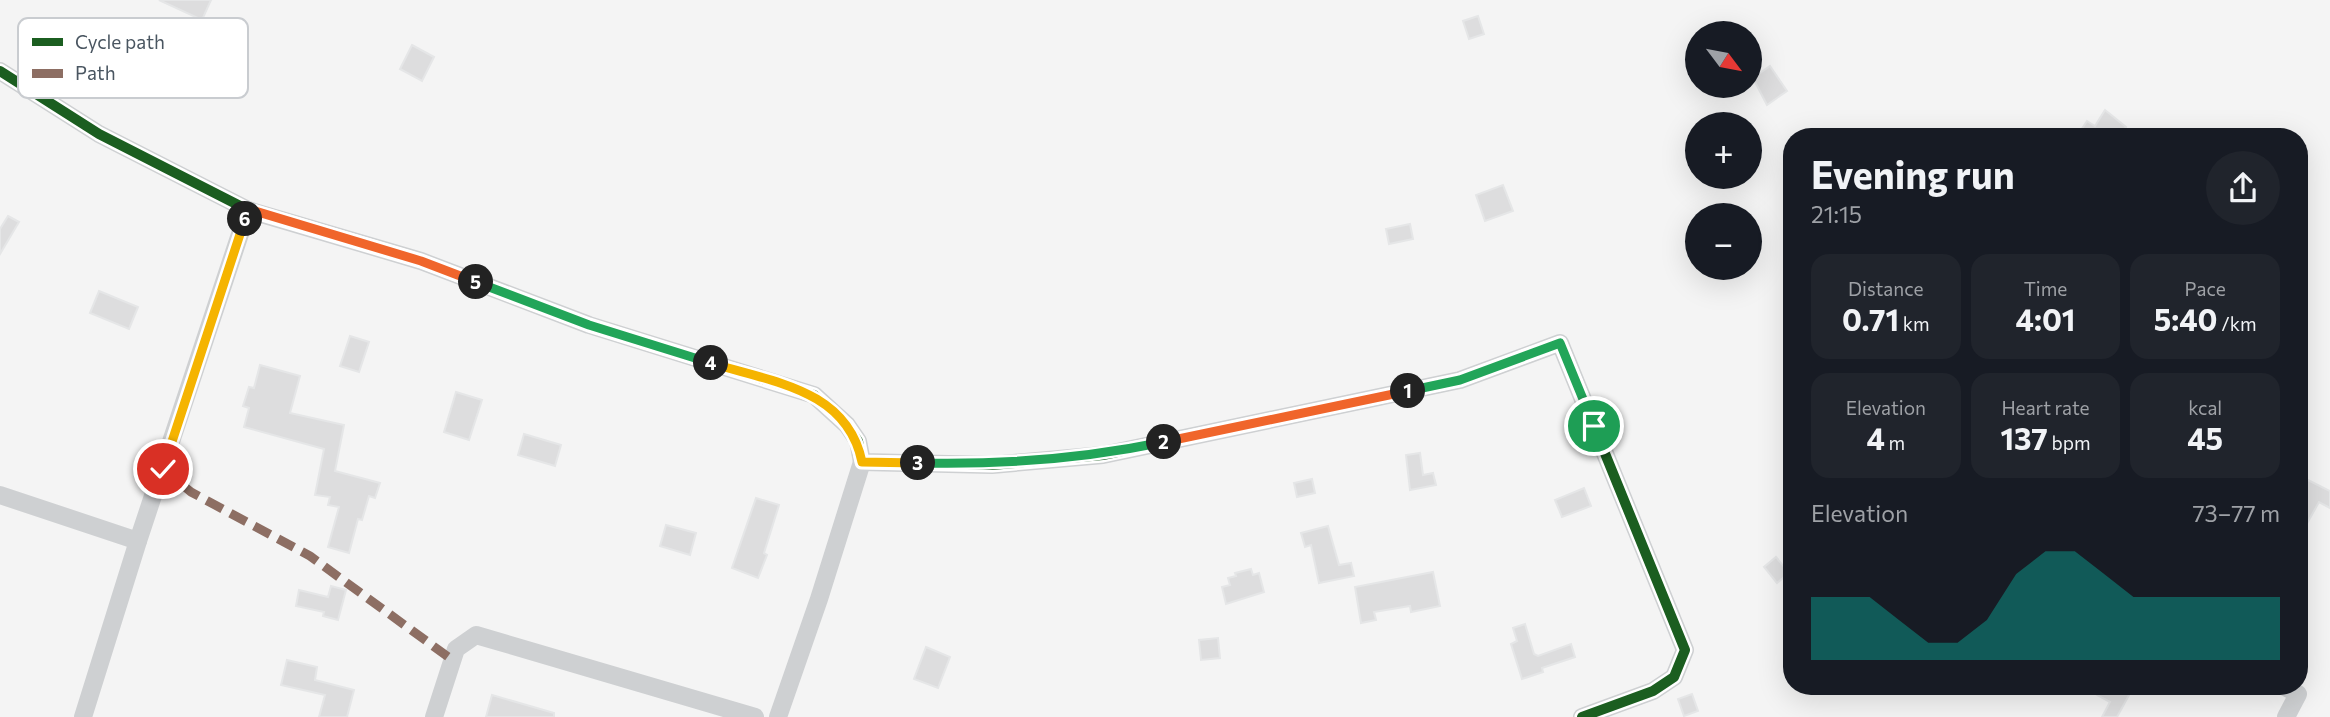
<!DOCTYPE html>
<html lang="en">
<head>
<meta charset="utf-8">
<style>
  :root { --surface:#171b24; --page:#20242c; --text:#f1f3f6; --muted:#9ea1a6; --accent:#0f766e }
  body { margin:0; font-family:Commissioner,sans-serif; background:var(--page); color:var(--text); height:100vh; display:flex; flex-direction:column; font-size:26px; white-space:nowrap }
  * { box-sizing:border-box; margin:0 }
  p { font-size:23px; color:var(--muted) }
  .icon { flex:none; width:38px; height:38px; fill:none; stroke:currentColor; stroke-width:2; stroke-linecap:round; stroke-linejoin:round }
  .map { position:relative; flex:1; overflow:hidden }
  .details { position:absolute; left:1783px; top:128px; width:525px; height:567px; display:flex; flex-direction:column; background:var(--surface); border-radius:28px; box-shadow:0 7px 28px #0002 }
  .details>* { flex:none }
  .needle { width:46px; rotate:122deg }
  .buttons { position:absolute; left:1685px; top:21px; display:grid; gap:14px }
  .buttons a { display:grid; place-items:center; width:77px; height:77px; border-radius:50%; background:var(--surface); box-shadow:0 7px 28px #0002; font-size:35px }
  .pin { position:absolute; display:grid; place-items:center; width:60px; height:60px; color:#fff; margin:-30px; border:4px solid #fff; border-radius:50%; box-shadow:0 2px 7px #0007 }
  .km { position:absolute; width:35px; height:35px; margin:-18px; border-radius:50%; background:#222; color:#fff; font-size:19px; line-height:35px; text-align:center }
  .round { display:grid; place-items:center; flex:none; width:74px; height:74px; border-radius:37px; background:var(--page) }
  .summary { display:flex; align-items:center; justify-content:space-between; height:119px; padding:0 28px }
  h1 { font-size:38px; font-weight:700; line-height:52px }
  .figures { display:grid; grid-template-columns:repeat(3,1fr); gap:10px; height:119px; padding:7px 28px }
  .figures div { display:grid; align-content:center; border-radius:18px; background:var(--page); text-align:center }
  .figures b { font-size:30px; font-weight:700 }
  .figures small { font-size:19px; font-weight:400 }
  .figures p { font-size:19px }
  .chart { height:196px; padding:14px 28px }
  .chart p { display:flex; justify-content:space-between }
  .chart svg { width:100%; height:126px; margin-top:7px; fill:var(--accent); opacity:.7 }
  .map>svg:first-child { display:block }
  .building { fill:#ddddde; stroke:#e5e6e7; stroke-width:2 }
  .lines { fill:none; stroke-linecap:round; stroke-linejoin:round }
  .minor { stroke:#ced0d2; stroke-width:18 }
  .quiet { stroke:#8d6e63; stroke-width:9; stroke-dasharray:18 9; stroke-linecap:butt }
  .cycleway-casing { stroke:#fff; stroke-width:15 }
  .cycleway { stroke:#1b5e20; stroke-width:10 }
  .split-1-casing { stroke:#fff; stroke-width:14 }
  .split-2-casing { stroke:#fff; stroke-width:14 }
  .split-3-casing { stroke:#fff; stroke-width:14 }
  .split-4-casing { stroke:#fff; stroke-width:14 }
  .split-5-casing { stroke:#fff; stroke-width:14 }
  .split-6-casing { stroke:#fff; stroke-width:14 }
  .split-7-casing { stroke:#fff; stroke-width:14 }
  .split-1 { stroke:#22a559; stroke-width:9 }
  .split-2 { stroke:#f0652b; stroke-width:9 }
  .split-3 { stroke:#22a559; stroke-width:9 }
  .split-4 { stroke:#f5b400; stroke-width:9 }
  .split-5 { stroke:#22a559; stroke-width:9 }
  .split-6 { stroke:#f0652b; stroke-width:9 }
  .split-7 { stroke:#f5b400; stroke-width:9 }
  .key { fill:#fff; stroke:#c9ccd0; stroke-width:2 }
  .key-label { font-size:19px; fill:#4a5661 }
</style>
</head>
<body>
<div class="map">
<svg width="2330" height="717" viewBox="0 0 2330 717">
  <rect width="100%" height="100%" fill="#f4f4f4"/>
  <g class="building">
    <path d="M 159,0 L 211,0 L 202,20 Z"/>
    <path d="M 1478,16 L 1484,34 L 1469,39 L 1463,21 Z"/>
    <path d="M 412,45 L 434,57 L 422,81 L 400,69 Z"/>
    <path d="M 1770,66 L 1787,91 L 1767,105 L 1753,78 Z"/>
    <path d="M 2105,110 L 2126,127 L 2120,136 L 2077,136 L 2087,121 L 2095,126 Z"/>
    <path d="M 1503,185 L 1513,211 L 1485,221 L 1476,195 Z"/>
    <path d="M 8,216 L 19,222 L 0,254 L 0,229 Z"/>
    <path d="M 1410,224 L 1413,239 L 1389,244 L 1386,229 Z"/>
    <path d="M 99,291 L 138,307 L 129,329 L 90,313 Z"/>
    <path d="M 350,336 L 369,342 L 359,372 L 340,366 Z"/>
    <path d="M 260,365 L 300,376 L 290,413 L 344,425 L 335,471 L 380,483 L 375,498 L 369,496 L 362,520 L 358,519 L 349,553 L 328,547 L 339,507 L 328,505 L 330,497 L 315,495 L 324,449 L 244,427 L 249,408 L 243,406 L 249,387 L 254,388 Z"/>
    <path d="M 456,392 L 482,400 L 469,440 L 444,432 Z"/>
    <path d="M 524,434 L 561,445 L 555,466 L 518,455 Z"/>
    <path d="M 1420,453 L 1423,475 L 1433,473 L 1436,485 L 1410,490 L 1406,455 Z"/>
    <path d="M 2300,476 L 2330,491 L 2330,508 L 2319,502 L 2300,536 Z"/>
    <path d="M 1312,479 L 1315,493 L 1297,497 L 1294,483 Z"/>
    <path d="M 1584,488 L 1591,506 L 1562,517 L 1555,500 Z"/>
    <path d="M 756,498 L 779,505 L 764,553 L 767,555 L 758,578 L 732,568 Z"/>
    <path d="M 666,525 L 696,533 L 690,555 L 660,546 Z"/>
    <path d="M 1328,526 L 1339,565 L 1351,563 L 1354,576 L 1319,583 L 1311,545 L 1305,547 L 1301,533 Z"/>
    <path d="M 1776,557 L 1789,573 L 1777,583 L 1764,567 Z"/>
    <path d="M 1251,569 L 1253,575 L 1259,573 L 1264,592 L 1226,604 L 1222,587 L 1230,585 L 1228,578 L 1236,576 L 1235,573 Z"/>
    <path d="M 1433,572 L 1440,606 L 1411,612 L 1410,606 L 1374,612 L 1376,620 L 1361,623 L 1355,587 Z"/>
    <path d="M 331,586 L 346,590 L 338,620 L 323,616 L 324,612 L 296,606 L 299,590 L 328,597 Z"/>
    <path d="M 1525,624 L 1534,654 L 1538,656 L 1571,644 L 1575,657 L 1542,668 L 1543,672 L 1522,679 L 1511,644 L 1517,641 L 1513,628 Z"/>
    <path d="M 1218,638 L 1220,658 L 1201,660 L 1199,640 Z"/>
    <path d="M 926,647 L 950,657 L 938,688 L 914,679 Z"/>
    <path d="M 287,660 L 317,667 L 315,680 L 354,690 L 347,717 L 319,717 L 325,695 L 281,685 Z"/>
    <path d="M 2103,686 L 2134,686 L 2117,717 L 2102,717 L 2110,702 L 2097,695 Z"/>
    <path d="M 1692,694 L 1698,711 L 1684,716 L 1678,699 Z"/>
    <path d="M 492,695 L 554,713 L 554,717 L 486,717 Z"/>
  </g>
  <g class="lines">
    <g class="minor">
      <path d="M 0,71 L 99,134 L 248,210 L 421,261 L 589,325 L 814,395 L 847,425 L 858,441 L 862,462 L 992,465 L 1103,455 L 1460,380 L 1560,343 L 1685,650 L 1674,677 L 1653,691 L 1582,717"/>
      <path d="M 0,495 L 138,541"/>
      <path d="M 2283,686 L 2298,694 L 2286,717"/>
      <path d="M 83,717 L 138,541 L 248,210"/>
      <path d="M 434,717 L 456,649 L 476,635 L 755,717"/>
      <path d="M 778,717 L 819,599 L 862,462"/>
    </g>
    <path class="quiet" d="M 163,469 L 191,492 L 310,556 L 451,659"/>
    <g class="cycleway-casing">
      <path id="cycleway" d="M 0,71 L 99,134 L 248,210 L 421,261 L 589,325 L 814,395 L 847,425 L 858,441 L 862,462 L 992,465 L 1103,455 L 1460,380 L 1560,343 L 1685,650 L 1674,677 L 1653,691 L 1582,717"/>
    </g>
    <use href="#cycleway" class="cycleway"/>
  </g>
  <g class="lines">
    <g class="split-1-casing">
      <path id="split-1" d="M 1408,391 L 1460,380 L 1560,343 L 1594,426"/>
    </g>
    <g class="split-2-casing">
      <path id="split-2" d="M 1164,442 L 1408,391"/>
    </g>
    <g class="split-3-casing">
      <path id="split-3" d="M 918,463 C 1002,465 1082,459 1164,442"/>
    </g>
    <g class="split-4-casing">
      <path id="split-4" d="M 711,363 C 772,382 847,389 862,462 L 918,463"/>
    </g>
    <g class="split-5-casing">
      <path id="split-5" d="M 476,282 L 589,325 L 711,363"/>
    </g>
    <g class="split-6-casing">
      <path id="split-6" d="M 245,219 L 248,209 L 421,261 L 476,282"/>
    </g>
    <g class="split-7-casing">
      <path id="split-7" d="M 163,469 L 245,219"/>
    </g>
    <use href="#split-1" class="split-1"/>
    <use href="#split-2" class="split-2"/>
    <use href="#split-3" class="split-3"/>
    <use href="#split-4" class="split-4"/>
    <use href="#split-5" class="split-5"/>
    <use href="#split-6" class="split-6"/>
    <use href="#split-7" class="split-7"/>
  </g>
  <rect x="18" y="18" width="230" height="80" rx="10" class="key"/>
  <rect x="32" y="38" width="31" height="8" fill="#1b5e20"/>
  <rect x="32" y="69" width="31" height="9" fill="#8d6e63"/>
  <g class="key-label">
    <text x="75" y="49">Cycle path</text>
    <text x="75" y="80">Path</text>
  </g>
</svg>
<div class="buttons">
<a><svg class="needle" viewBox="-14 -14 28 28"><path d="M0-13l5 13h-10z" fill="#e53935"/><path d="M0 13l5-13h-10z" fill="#9ea1a6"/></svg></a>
<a>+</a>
<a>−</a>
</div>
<div class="pin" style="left:1594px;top:426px;background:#1e9e55"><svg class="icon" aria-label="arrive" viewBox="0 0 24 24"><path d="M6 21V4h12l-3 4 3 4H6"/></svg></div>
<div class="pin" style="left:163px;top:469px;background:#d93025"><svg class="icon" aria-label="check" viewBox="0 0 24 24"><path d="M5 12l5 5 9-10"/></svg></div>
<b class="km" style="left:1408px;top:391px">1</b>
<b class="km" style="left:1164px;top:442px">2</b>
<b class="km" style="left:918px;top:463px">3</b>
<b class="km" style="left:711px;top:363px">4</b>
<b class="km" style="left:476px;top:282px">5</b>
<b class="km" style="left:245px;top:219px">6</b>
<section class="details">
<div class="summary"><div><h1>Evening run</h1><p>21:15</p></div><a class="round"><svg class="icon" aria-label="share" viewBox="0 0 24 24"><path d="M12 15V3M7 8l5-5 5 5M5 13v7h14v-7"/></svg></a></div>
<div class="figures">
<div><p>Distance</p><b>0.71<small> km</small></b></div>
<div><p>Time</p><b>4:01</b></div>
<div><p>Pace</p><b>5:40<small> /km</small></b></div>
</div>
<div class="figures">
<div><p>Elevation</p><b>4<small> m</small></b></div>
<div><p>Heart rate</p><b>137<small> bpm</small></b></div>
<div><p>kcal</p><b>45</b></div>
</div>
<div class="chart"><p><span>Elevation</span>73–77 m</p>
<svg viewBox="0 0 160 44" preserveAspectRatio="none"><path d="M0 44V22L10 22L20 22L30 30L40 38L50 38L60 30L70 14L80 6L90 6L100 14L110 22L120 22L130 22L140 22L150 22L160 22V44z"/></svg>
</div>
</section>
</div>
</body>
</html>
